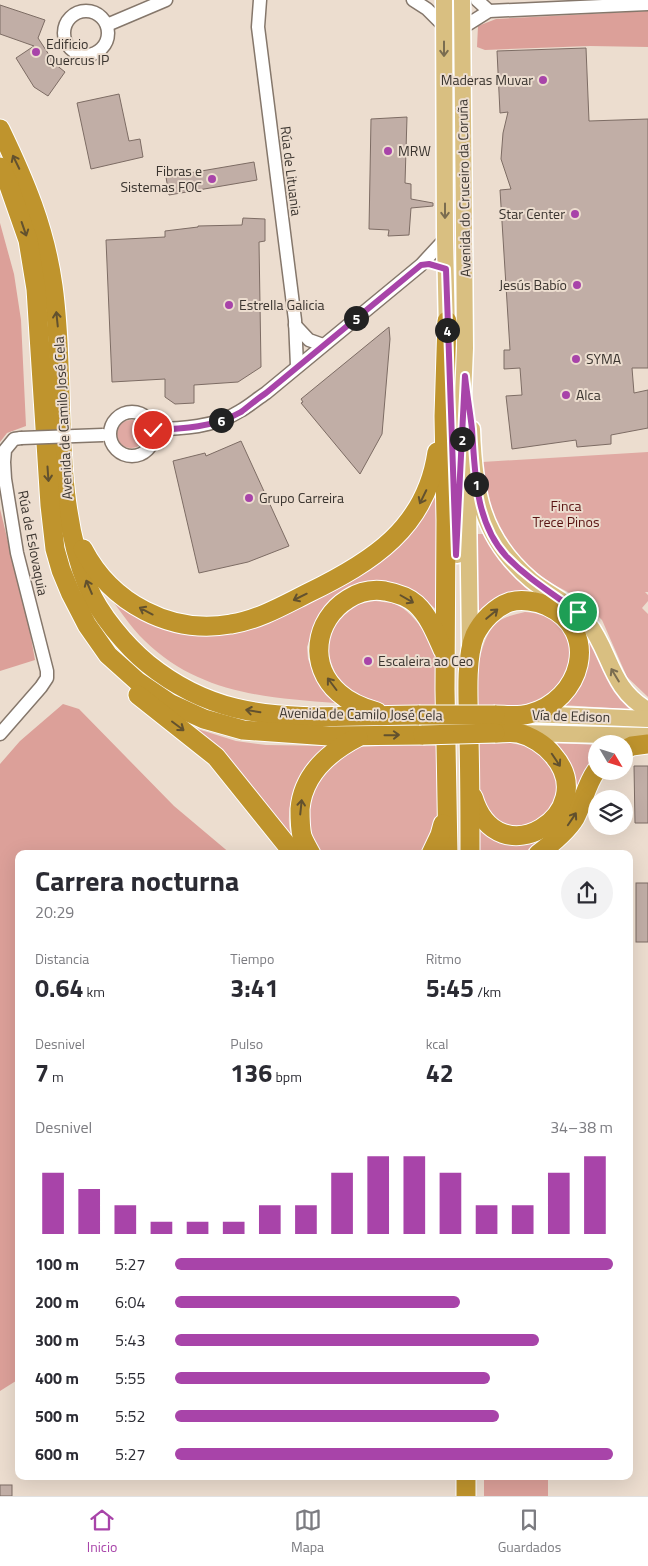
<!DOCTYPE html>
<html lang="es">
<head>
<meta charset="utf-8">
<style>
  :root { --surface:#fff; --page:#f2f2f3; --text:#2b2b33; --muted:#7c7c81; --line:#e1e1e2; --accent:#a844a9 }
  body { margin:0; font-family:"Titillium Web",sans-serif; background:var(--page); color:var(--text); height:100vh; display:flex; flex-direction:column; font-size:19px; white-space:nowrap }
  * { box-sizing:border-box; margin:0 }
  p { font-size:16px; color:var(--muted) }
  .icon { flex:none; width:28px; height:28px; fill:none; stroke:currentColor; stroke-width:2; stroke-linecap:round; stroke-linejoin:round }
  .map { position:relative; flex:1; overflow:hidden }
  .sheet { position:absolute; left:15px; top:850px; width:618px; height:630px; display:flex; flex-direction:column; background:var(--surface); border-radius:10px; box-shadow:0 5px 20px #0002 }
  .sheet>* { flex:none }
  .needle { width:32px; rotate:128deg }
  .fabs { position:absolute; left:588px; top:735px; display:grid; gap:10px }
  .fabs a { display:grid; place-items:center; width:45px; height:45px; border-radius:50%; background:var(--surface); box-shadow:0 5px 20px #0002; font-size:25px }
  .pin { position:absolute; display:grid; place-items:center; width:42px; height:42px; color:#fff; margin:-21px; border:2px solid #fff; border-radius:50%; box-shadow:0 1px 5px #0007 }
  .km { position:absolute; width:25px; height:25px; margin:-12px; border-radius:50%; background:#222; color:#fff; font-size:14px; line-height:25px; text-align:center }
  .round { display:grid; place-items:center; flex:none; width:52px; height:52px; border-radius:26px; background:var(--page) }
  .headline { display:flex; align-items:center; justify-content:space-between; height:85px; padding:0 20px }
  h1 { font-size:28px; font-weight:700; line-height:38px }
  .stats { display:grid; grid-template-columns:repeat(3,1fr); gap:8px; height:85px; padding:5px 20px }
  .stats div { display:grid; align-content:center }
  .stats b { font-size:25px; font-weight:700 }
  .stats small { font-size:14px; font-weight:400 }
  .stats p { font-size:14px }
  .chart { height:140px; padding:10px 20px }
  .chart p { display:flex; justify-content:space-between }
  .chart svg { width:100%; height:90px; margin-top:5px; stroke:var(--accent); stroke-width:6 }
  ul { padding:0 20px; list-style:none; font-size:16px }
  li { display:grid; grid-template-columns:80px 60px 1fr; align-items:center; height:38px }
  li i { height:12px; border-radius:6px; background:var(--accent) }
  .dock { display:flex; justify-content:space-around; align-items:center; height:70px; border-top:1px solid var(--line); background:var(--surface); font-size:14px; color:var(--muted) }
  .dock a { display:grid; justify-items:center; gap:2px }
  .dock .current { color:var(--accent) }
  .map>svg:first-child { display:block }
  .green { fill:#e0a9a3 }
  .forest { fill:#dca099 }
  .building { fill:#c1aea6; stroke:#7d6c64 }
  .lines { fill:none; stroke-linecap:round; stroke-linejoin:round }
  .minor-casing { stroke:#85776b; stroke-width:15 }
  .major-casing { stroke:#fff; stroke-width:19 }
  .highway-casing { stroke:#fff; stroke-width:21 }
  .minor { stroke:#fff; stroke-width:12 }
  .major { stroke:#d9bf81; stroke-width:16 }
  .highway { stroke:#bf942d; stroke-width:19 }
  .minor-bridge-casing { stroke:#85776b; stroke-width:15; stroke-linecap:butt }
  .highway-bridge-casing { stroke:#fff; stroke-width:21; stroke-linecap:butt }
  .minor-bridge { stroke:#fff; stroke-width:12 }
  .highway-bridge { stroke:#bf942d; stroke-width:19 }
  .oneway { stroke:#7a6c50 }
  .oneway2 { stroke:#62512e }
  .route-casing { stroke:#fff; stroke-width:10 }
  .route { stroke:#a844a9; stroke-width:6 }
  .poi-dot { fill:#a844a9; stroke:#ecddcf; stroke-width:2 }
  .labels { text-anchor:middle; stroke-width:4; stroke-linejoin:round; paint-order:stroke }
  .poi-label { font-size:14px; fill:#3a342f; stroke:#ecddcf; text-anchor:start }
  .street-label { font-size:14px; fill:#3a342f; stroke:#ecddcf }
  .park-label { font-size:14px; fill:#591312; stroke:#ecddcf }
</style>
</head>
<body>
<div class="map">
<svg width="648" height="1496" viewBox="0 0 648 1496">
  <rect width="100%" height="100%" fill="#ecddcf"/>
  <g class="green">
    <path d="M 451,0 L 455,0 L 457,314 L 456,365 L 454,314 Z"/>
    <circle cx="131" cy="434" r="14"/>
    <path d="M 648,452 L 648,592 L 645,592 L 648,595 L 648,601 L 642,608 L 648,614 L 648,697 L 627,677 L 602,620 L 579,598 L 547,581 L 537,573 L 521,559 L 501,535 L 488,502 L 482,462 Z"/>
    <path d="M 439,478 L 438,611 L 419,595 L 397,584 L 367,581 L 342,592 L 318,615 L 307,647 L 308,659 L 314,674 L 322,688 L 336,703 C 266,698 198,693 145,641 C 130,627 118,607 105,591 L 207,634 L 357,574 Z"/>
    <path d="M 475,532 L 477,534 L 485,534 L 501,561 L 536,590 L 516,592 L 473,615 Z"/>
    <path d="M 375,601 C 381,602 389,602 395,604 C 417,613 436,648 438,671 C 439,683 439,695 439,707 C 417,708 379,709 359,699 C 341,689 328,664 328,644 C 329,629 343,611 356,605 C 362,603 369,602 375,601 Z"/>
    <path d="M 525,612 C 586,616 584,681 532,702 C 515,709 493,706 475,707 C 476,683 478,636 499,621 C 506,616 517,614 525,612 Z"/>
    <path d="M 575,615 L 642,710 L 562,705 L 574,693 Z"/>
    <path d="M 188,726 L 236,741 L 266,745 L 329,746 C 304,760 287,795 289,824 C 289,830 293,837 295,843 L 256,792 L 230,761 Z"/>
    <path d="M 511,743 L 535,748 L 556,766 L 559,806 L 523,830 L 491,820 L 477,794 L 475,744 Z"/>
    <path d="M 557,743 L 596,745 L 596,761 L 588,769 L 575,802 L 538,845 L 525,854 L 476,854 L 475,825 L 507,839 L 571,804 C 580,779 573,763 557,743 Z"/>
    <path d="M 405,745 L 443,746 L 443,803 L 424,854 L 314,854 L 305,813 L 308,794 L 339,755 L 357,747 Z"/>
  </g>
  <g class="forest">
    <path d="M 648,11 L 648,47 L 590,46 L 485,50 L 477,47 L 478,26 L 496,19 Z"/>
    <path d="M 0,223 L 14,274 L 21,320 L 26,426 L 7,433 L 0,442 Z"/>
    <path d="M 0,509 L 30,632 L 35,660 L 0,671 Z"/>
    <path d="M 63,704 L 79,709 L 174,806 L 231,854 L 19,854 L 19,1379 L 0,1391 L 0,764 L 20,741 Z"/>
    <rect x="484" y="1476" width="64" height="20"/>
  </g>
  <g class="building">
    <path d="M 0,5 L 45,20 L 38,38 L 55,64 L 65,72 L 48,96 L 34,87 L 16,58 L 34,46 L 0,34 Z"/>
    <path d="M 586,48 L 589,121 L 648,119 L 648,368 L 632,368 L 634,393 L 648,390 L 648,428 L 611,435 L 611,444 L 577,447 L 576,440 L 512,449 L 506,396 L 522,395 L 520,368 L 504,369 L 504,350 L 510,350 L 500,190 L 511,189 L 501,159 L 503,133 L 508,112 L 500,113 L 497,51 Z"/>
    <path d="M 119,94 L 129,141 L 140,139 L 143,157 L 91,169 L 77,103 Z"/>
    <path d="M 407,117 L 405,183 L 411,184 L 411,199 L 433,203 L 433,206 L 411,208 L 409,235 L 388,236 L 389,230 L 369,229 L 371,119 Z"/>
    <path d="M 254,162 L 257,180 L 169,195 L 166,177 Z"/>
    <path d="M 243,218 L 265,219 L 265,241 L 259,242 L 261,367 L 238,382 L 194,385 L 194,403 L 175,404 L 165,397 L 165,379 L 112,382 L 106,240 L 165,237 L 165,231 L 198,227 L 198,226 L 242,225 Z"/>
    <path d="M 389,327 L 390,339 L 382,434 L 360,474 L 301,403 L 303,402 L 301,399 Z"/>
    <path d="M 241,441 L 289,546 L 248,562 L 199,573 L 173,461 L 205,453 L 206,456 Z"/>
    <path d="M 634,766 L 648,766 L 648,823 L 635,823 Z"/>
    <rect x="636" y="883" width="12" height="59"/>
    <rect x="0" y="1485" width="12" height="11"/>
  </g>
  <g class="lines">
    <g class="minor-casing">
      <g id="minor">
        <path d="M 260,0 L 258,27 L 295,320 L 297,366"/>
        <path d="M 413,0 L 427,9 L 444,26"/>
        <path d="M 477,0 L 489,11"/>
        <circle cx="86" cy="33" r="22"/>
        <path d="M 107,25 L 166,0"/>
        <path d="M 462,28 L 489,11 L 648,4"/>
        <path d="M 295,325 L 309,340 L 323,345"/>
        <circle cx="132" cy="434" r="22"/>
        <path d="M 153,429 C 182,429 215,427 240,411 C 249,406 257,399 266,393 L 421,265 L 445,239"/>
        <path d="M 0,734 L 41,687 L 47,678 L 47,671 L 17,553 L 5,479 L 4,462 L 5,450 L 14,439 L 21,438"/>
      </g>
    </g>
    <g class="major-casing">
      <g id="major">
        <path d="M 444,0 L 445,239 L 447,333"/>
        <path d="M 472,429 C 474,491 481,537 531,580 C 549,595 573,604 588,623 C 611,652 610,689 648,710"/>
        <path d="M 468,501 L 470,646"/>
        <path d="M 454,507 L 457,555"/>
        <path d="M 458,518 L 465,348 L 462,0"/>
        <path d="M 530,714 L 648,719"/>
        <path d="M 522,733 L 648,736"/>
      </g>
    </g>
    <g class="highway-casing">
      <g id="highway">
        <path d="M 0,129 C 25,181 45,228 53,286 C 67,385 50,494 88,587 C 99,614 126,646 148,664 C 174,685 203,700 235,708 C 293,722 359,715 419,715"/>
        <path d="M 0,167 L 8,183 L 28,240 L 36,289 L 50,505 L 55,549 L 61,570 L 71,594 L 87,625 L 108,655 L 137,681 L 171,704 L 204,719 L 243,730 L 329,736 L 423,735"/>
        <path d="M 447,321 L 444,416 L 446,520 L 445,689 L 448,854"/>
        <path d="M 83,549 C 111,603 171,635 231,624 C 258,620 284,605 308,593 C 372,562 426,528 437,452"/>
        <path d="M 138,695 L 216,757 L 294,854"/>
        <path d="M 377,712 C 363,708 350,703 339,693 C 308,666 314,620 348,599 C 359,592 372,589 385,591 C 396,593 407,596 416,604 C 429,616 436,634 443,650"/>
        <path d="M 624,750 L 632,746 L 648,744"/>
        <path d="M 473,797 C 498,880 603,812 553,755 C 545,745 531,736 518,733 C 511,732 502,733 495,733"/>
        <path d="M 311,854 C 308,848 304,842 302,836 C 300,828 300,818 300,809 C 303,774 329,752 358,737"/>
        <path d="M 431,854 L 440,835 L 443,824"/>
        <path d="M 470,854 C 470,816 470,778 469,740 C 469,712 464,661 475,635 C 482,621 495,607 510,602 C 521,599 537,601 547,606 C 602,631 581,701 529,714 C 518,717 505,715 495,715"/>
        <path d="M 538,854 C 550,845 568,830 575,818 C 583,803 586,785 596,771"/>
        <path d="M 466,1476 L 466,1496"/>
      </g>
    </g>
    <use href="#minor" class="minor"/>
    <use href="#major" class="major"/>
    <use href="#highway" class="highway"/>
    <g class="minor-bridge-casing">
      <path id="minor-bridge" d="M 21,438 L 103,435"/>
    </g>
    <g class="highway-bridge-casing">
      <g id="highway-bridge">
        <path d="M 419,715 L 495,715"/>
        <path d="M 423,735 L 495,733"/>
      </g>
    </g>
    <use href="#minor-bridge" class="minor-bridge"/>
    <use href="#highway-bridge" class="highway-bridge"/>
  </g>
  <defs><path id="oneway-shaft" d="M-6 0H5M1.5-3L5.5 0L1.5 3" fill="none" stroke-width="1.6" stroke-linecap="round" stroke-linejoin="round" transform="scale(1.25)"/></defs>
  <g class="oneway">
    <use href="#oneway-shaft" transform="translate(444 49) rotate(90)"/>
    <use href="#oneway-shaft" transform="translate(445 211) rotate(90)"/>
    <use href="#oneway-shaft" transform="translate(615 675) rotate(-121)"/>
  </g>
  <g class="oneway2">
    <use href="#oneway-shaft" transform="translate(16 162) rotate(-116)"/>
    <use href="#oneway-shaft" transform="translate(24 229) rotate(71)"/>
    <use href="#oneway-shaft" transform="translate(57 319) rotate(-96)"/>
    <use href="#oneway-shaft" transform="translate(48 474) rotate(86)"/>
    <use href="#oneway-shaft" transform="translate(423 497) rotate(116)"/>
    <use href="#oneway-shaft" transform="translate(89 587) rotate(-113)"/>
    <use href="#oneway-shaft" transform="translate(300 597) rotate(154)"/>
    <use href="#oneway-shaft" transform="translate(407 599) rotate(30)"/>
    <use href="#oneway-shaft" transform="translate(146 611) rotate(-152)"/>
    <use href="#oneway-shaft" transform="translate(492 614) rotate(-40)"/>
    <use href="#oneway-shaft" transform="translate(332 684) rotate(-127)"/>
    <use href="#oneway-shaft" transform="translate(253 711) rotate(-171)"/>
    <use href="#oneway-shaft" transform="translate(178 726) rotate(37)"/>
    <use href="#oneway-shaft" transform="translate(392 735) rotate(-1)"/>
    <use href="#oneway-shaft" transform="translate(556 760) rotate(56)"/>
    <use href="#oneway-shaft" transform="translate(301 807) rotate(-84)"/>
    <use href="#oneway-shaft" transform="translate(572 819) rotate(-56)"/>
  </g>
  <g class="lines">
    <g class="route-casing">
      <path id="route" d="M 153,430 C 182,429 215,427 241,412 C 249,406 257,399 266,393 L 421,265 L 429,264 L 446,269 L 456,555 L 465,376 C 467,394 470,412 472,429 C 475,472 475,522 506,556 C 529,580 552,593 578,612"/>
    </g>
    <use href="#route" class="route"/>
  </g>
  <g class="poi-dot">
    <circle cx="36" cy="52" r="5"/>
    <circle cx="543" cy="80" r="5"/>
    <circle cx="388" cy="151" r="5"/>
    <circle cx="212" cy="179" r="5"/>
    <circle cx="575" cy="214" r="5"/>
    <circle cx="577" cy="285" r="5"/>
    <circle cx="229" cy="305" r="5"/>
    <circle cx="576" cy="359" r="5"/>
    <circle cx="566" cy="395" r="5"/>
    <circle cx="249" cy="498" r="5"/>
    <circle cx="368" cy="661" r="5"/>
  </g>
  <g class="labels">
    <g class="poi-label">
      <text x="46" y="49">Edificio<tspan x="46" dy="16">Quercus IP</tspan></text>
      <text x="533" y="85" text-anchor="end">Maderas Muvar</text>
      <text x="398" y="156">MRW</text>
      <text x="202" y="176" text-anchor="end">Fibras e<tspan x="202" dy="16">Sistemas FOC</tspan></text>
      <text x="565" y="219" text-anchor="end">Star Center</text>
      <text x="567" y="290" text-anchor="end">Jesús Babío</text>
      <text x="239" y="310">Estrella Galicia</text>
      <text x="586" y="364">SYMA</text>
      <text x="576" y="400">Alca</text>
      <text x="259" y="503">Grupo Carreira</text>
      <text x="378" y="666">Escaleira ao Ceo</text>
    </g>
    <g class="street-label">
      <text transform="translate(291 171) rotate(83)" y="5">Rúa de Lituania</text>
      <text transform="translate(464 188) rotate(-91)" y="5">Avenida do Cruceiro da Coruña</text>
      <text transform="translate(63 418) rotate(-93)" y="5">Avenida de Camilo José Cela</text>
      <text transform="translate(33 543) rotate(79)" y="5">Rúa de Eslovaquia</text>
      <text transform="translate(361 714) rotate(1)" y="5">Avenida de Camilo José Cela</text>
      <text transform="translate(571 716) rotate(2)" y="5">Vía de Edison</text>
    </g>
    <g class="park-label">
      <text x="566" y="511">Finca<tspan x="566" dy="16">Trece Pinos</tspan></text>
    </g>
  </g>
</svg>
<div class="fabs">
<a><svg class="needle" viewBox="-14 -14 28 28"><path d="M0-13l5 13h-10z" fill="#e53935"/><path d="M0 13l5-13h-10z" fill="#7c7c81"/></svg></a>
<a><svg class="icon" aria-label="layers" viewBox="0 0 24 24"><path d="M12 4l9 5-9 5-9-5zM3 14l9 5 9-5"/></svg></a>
</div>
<div class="pin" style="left:578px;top:612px;background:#1e9e55"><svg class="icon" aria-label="arrive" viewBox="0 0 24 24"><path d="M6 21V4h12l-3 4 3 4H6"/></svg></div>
<div class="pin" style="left:153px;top:430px;background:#d93025"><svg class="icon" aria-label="check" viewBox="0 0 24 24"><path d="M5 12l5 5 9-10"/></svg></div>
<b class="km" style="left:476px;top:484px">1</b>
<b class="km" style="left:462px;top:439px">2</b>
<b class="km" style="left:447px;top:330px">4</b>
<b class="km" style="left:356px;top:318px">5</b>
<b class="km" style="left:221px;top:420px">6</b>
<section class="sheet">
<div class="headline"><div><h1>Carrera nocturna</h1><p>20:29</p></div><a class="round"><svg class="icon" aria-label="share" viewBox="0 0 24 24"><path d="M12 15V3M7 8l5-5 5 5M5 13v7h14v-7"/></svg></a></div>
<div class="stats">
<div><p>Distancia</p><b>0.64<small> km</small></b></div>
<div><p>Tiempo</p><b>3:41</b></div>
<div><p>Ritmo</p><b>5:45<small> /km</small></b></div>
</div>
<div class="stats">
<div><p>Desnivel</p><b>7<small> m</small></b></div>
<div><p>Pulso</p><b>136<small> bpm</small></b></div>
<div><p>kcal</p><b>42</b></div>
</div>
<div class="chart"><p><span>Desnivel</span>34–38 m</p>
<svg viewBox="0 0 160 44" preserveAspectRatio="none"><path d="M5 44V14M15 44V22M25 44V30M35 44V38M45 44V38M55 44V38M65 44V30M75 44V30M85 44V14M95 44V6M105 44V6M115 44V14M125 44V30M135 44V30M145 44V14M155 44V6"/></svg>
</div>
<ul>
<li><b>100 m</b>5:27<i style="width:100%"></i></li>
<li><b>200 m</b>6:04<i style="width:65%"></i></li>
<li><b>300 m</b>5:43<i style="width:83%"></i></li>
<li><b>400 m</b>5:55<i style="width:72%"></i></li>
<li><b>500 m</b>5:52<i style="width:74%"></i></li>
<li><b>600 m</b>5:27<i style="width:100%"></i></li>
</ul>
</section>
</div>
<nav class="dock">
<a class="current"><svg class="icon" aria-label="home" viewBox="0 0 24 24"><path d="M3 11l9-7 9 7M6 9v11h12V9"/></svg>Inicio</a>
<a><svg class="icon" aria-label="map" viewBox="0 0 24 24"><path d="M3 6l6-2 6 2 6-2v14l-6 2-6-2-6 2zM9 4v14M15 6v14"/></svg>Mapa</a>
<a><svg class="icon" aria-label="saved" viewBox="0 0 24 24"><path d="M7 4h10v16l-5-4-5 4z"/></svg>Guardados</a>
</nav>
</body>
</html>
